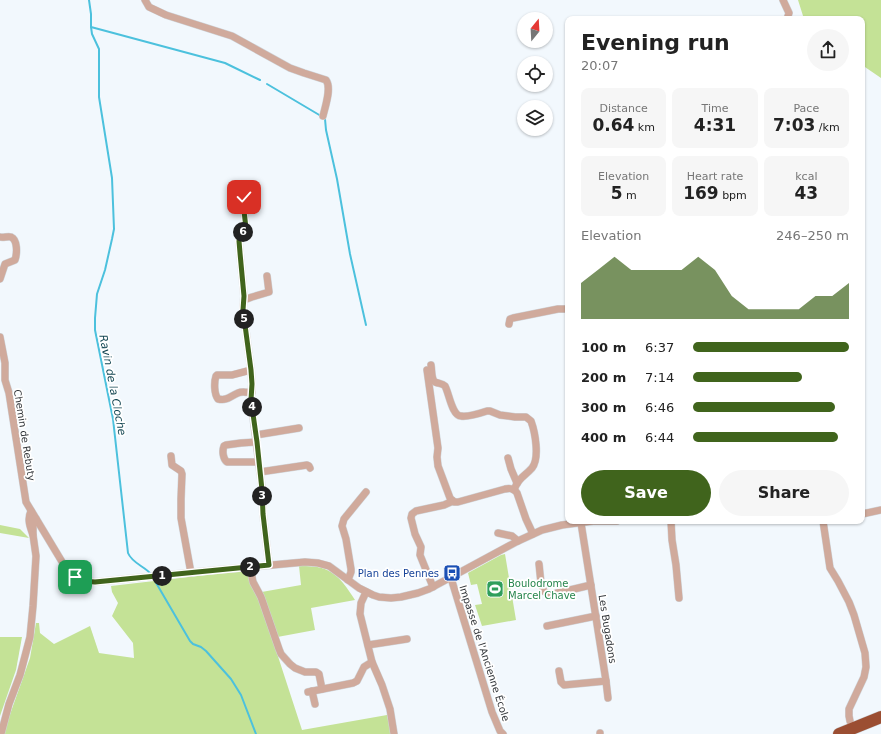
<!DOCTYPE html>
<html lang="en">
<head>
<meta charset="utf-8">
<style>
  :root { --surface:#fff; --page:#f6f6f6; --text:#222; --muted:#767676; --accent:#40641c }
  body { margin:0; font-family:"DejaVu Sans",sans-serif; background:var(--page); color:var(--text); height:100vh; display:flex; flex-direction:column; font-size:15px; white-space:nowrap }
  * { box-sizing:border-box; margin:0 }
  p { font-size:13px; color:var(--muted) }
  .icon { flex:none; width:22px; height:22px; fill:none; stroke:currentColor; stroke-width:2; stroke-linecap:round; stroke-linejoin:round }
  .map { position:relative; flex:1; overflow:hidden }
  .details { position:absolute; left:565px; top:16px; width:300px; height:508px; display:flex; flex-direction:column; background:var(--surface); border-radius:8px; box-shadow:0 1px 3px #0004 }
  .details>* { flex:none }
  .needle { width:26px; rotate:18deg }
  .controls { position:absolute; left:517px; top:12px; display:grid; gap:8px }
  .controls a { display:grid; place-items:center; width:36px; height:36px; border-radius:50%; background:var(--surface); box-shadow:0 1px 3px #0004; font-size:20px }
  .pin { position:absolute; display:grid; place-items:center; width:34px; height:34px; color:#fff; margin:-17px; border-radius:8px; box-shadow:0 2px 6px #0006 }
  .km { position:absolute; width:20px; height:20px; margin:-10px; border-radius:50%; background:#222; color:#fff; font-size:11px; line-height:20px; text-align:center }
  .round { display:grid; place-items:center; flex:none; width:42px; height:42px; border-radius:21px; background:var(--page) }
  .headline { display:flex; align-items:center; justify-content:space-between; height:68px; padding:0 16px }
  h1 { font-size:22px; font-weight:700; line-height:30px }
  .figures { display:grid; grid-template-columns:repeat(3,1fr); gap:6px; height:68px; padding:4px 16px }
  .figures div { display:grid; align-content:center; border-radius:8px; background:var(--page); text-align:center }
  .figures b { font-size:17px; font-weight:700 }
  .figures small { font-size:11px; font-weight:400 }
  .figures p { font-size:11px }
  .chart { height:112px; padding:8px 16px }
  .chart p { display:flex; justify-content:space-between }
  .chart svg { width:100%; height:72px; margin-top:4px; fill:var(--accent); opacity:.7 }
  .action { display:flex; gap:8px; margin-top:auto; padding:8px 16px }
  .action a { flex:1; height:46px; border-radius:24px; background:var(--accent); color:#fff; font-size:16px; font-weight:700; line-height:46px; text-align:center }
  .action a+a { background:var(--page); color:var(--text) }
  ul { padding:0 16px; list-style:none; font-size:13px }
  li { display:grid; grid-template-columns:64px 48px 1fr; align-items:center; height:30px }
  li i { height:10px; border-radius:5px; background:var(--accent) }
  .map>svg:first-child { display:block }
  .green { fill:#c4e296 }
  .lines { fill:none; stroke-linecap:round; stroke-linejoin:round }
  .stream { stroke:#4cc1dd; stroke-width:2 }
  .minor-casing { stroke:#cfd5da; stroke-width:8 }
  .motorway-casing { stroke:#cfd5da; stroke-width:13 }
  .minor { stroke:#d0aa9c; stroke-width:7 }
  .motorway { stroke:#9b4e32; stroke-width:12 }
  .route-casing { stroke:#fff; stroke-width:8 }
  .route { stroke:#40641c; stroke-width:5 }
  .labels { text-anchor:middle; stroke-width:3.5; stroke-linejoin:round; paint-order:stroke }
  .street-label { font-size:10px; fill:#32363a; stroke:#fff }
  .transit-label { font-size:10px; fill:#164399; stroke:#fff; text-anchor:end }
  .leisure-label { font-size:10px; fill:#27864d; stroke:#fff; text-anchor:start }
  .water-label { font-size:11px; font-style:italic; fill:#144753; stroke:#fff }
</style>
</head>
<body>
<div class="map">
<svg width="881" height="734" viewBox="0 0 881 734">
  <rect width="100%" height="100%" fill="#f2f8fd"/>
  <g class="green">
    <path d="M 798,0 L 881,0 L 881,78 L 862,65 L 862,19 L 804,19 Z"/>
    <path d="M 0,525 L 20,529 L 29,538 L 0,533 Z"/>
    <path d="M 505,554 L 516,620 L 482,626 L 475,605 L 482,604 L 477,584 L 471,585 L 468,573 L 501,555 Z"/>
    <path d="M 299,566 C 307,566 320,566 327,570 C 339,575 348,589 355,600 L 311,608 L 315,630 L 272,638 L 302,730 L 387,715 L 392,734 L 3,734 L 30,658 L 36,623 L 39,623 L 40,633 L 54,644 L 90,626 L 99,653 L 134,658 L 133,643 L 112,616 L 118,603 L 112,592 L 111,586 L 249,570 L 256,593 L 301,585 Z"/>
    <path d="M 0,637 L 22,637 L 16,670 L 0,716 Z"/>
  </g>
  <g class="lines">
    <g class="stream">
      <path d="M 89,0 L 91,14 L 91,27 L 92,34 L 99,49 L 99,97 L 112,178 L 114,229 L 112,239 L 105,270 L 97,294 L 95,318 L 95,330 L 113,419 L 128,553 C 132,563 144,566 151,574"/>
      <path d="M 91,27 L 225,63 L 260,80"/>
      <path d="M 267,84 L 321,116"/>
      <path d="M 325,119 L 326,130 L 337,179 L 350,254 L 366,325"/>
      <path d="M 155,581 L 190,641 L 193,644 L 201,647 L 206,651 L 231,679 L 241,695 L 256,734"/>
    </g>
    <g class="minor-casing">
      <g id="minor">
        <path d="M 145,0 L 149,7 L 166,15 L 232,36 L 290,68 L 304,73 L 326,80 C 332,88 325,107 323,116"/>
        <path d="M 783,0 L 789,13 L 787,19"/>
        <path d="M 244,197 L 244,211 L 246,227 L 240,236 L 239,241 L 240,253 L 244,296 L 243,309 L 251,370 L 252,384 L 251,400 L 262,488 L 263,514 L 269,565"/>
        <path d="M 0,237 C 3,238 8,236 11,237 C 18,240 17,254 15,260 L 5,264 L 0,279"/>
        <path d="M 244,300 L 252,297 L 269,292 L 267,276"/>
        <path d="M 509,324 L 510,319 L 513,318 L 558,309 L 568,309"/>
        <path d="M 0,337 L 5,363 L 5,380 L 9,393 L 26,502 L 67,570 C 74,579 83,582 95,582 L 217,570 L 305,562 L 318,563 L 329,566 L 359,588 L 373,595 L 379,597 L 391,598 L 401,597 L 418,593 L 429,589 L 518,541 L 542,530 L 562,525 L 593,521 L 617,521"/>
        <path d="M 431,365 C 432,370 431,379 435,382 C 439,384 442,383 445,386 C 449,393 452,416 461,416 C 467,417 481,413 487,411 L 490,411 L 500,415 L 515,417 L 526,417 L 531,421 C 535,432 540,458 532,468 C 524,477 519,477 514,490"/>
        <path d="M 251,370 L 232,375 L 217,375 L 216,376 C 214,382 214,394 218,399 C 228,401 230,396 238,393 C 242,391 247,393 252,392"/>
        <path d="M 427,370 L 438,448 L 437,457 L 438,466 L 450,498 L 454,502 L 458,502 L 505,489 C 510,488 514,488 517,493 L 526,519 L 533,534"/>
        <path d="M 256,435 L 299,428"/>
        <path d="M 257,442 L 241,443 L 226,445 L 224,446 C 222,451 223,459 227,462 L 258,462"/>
        <path d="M 171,456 L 172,465 L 181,471 L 182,474 L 181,499 L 181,518 L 191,573"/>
        <path d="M 508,458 L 511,469 L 517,483"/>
        <path d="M 260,472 L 307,465 L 309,466 L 310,468"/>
        <path d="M 31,511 C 27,519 30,527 33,535 L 33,526 L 36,519"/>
        <path d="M 862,514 L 881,510"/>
        <path d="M 671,521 L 672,540 L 676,565 L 679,598"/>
        <path d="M 823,521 L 830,568 L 838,581 L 849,602 L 854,615 L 865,653 L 866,667 L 864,677 L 849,709 L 849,716 L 850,721"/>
        <path d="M 498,533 L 512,536 L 518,541"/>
        <path d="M 539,564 C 540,570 540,586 544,591 C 546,594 550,594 553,594 L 591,585"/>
        <path d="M 250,567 L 253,582 L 261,597 L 279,649 L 281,654 L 290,664 L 295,668 L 305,672 L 316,672 L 319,674 L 322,689"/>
        <path d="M 451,578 L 492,712 L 500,731 L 503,734"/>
        <path d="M 348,580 L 351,572 L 351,569 L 346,539 L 342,526 L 344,519 L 366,492"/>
        <path d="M 433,587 L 420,555 L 421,547 L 415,534 L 411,518 L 412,514 L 416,511 L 444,505 L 453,501"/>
        <path d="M 366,592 L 361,603 L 360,614 L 372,662 L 382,685 L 390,709 L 394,734"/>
        <path d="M 547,626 L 596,616"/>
        <path d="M 368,645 L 407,639"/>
        <path d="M 559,671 L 561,682 L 564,685 L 606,681 L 581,523"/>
        <path d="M 606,681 L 608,698"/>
        <path d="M 312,691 L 315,704"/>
        <path d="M 308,692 L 353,683 L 357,681 L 364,667 L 372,662"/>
        <path d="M 600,733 L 600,734"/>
        <path d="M 1,734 L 9,704 L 20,675 L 30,637 L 33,606 L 36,556 L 33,535"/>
      </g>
    </g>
    <g class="motorway-casing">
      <path id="motorway" d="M 839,734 L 881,717"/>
    </g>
    <use href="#minor" class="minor"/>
    <use href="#motorway" class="motorway"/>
  </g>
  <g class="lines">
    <g class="route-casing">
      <path id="route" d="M 75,577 L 81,581 L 95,582 L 269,565 L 263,514 L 262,490 L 257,442 L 251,400 L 252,384 L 251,370 L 243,310 L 244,296 L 240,253 L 239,241 L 240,236 L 246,228 L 244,211 L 244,197"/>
    </g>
    <use href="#route" class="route"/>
  </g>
  <defs>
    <g id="bus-square" transform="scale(0.9)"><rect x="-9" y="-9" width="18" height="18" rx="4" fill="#1a4fb4" stroke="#fff"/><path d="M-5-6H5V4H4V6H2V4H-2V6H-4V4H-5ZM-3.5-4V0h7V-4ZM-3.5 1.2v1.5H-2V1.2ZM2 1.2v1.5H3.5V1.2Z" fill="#fff"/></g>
    <g id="stadium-square" transform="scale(0.9)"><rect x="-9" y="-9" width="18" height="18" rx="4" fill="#2e9e5b" stroke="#fff"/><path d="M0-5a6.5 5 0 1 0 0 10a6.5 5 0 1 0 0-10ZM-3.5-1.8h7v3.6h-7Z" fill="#fff"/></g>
  </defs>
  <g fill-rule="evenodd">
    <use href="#bus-square" x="452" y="573"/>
    <use href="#stadium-square" x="495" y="589"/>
  </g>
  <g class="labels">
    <g class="street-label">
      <text transform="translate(25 435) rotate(81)" y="4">Chemin de Rebuty</text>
      <text transform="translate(608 629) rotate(81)" y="4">Les Bugadons</text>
      <text transform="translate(485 653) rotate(72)" y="4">Impasse de l'Ancienne École</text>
    </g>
    <g class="transit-label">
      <text x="439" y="577">Plan des Pennes</text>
    </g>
    <g class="leisure-label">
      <text x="508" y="587">Boulodrome<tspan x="508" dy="12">Marcel Chave</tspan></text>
    </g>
    <g class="water-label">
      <text transform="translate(113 385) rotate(79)" y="4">Ravin de la Cloche</text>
    </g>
  </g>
</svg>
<div class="controls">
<a><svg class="needle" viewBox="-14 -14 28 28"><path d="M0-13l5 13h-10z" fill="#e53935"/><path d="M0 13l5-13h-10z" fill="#767676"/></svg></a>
<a><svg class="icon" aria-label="locate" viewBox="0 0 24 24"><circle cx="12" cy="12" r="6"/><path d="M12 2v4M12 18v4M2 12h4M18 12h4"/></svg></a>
<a><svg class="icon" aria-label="layers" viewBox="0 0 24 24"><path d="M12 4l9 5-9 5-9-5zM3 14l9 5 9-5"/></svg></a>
</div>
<div class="pin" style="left:75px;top:577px;background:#1e9e55"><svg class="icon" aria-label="arrive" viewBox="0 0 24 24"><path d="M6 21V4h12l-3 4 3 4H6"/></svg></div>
<div class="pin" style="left:244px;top:197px;background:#d93025"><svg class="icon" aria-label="check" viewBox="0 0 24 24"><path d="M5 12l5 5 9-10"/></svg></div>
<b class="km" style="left:162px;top:576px">1</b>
<b class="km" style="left:250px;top:567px">2</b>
<b class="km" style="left:262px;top:496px">3</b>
<b class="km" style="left:252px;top:407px">4</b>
<b class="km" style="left:244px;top:319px">5</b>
<b class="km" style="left:243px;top:232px">6</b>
<section class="details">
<div class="headline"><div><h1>Evening run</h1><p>20:07</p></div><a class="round"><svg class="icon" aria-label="share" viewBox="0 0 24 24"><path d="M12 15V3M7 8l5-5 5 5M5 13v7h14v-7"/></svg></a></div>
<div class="figures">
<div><p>Distance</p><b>0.64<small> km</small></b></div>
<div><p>Time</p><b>4:31</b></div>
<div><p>Pace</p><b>7:03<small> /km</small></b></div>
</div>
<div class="figures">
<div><p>Elevation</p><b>5<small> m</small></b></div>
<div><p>Heart rate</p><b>169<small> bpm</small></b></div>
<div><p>kcal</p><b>43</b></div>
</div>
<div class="chart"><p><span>Elevation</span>246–250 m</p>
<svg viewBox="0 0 160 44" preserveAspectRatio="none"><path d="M0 44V22L10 14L20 6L30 14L40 14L50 14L60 14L70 6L80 14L90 30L100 38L110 38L120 38L130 38L140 30L150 30L160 22V44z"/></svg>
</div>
<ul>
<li><b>100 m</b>6:37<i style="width:100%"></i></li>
<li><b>200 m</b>7:14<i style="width:70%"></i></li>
<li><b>300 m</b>6:46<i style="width:91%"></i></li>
<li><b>400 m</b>6:44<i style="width:93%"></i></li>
</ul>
<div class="action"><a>Save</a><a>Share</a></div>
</section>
</div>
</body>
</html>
